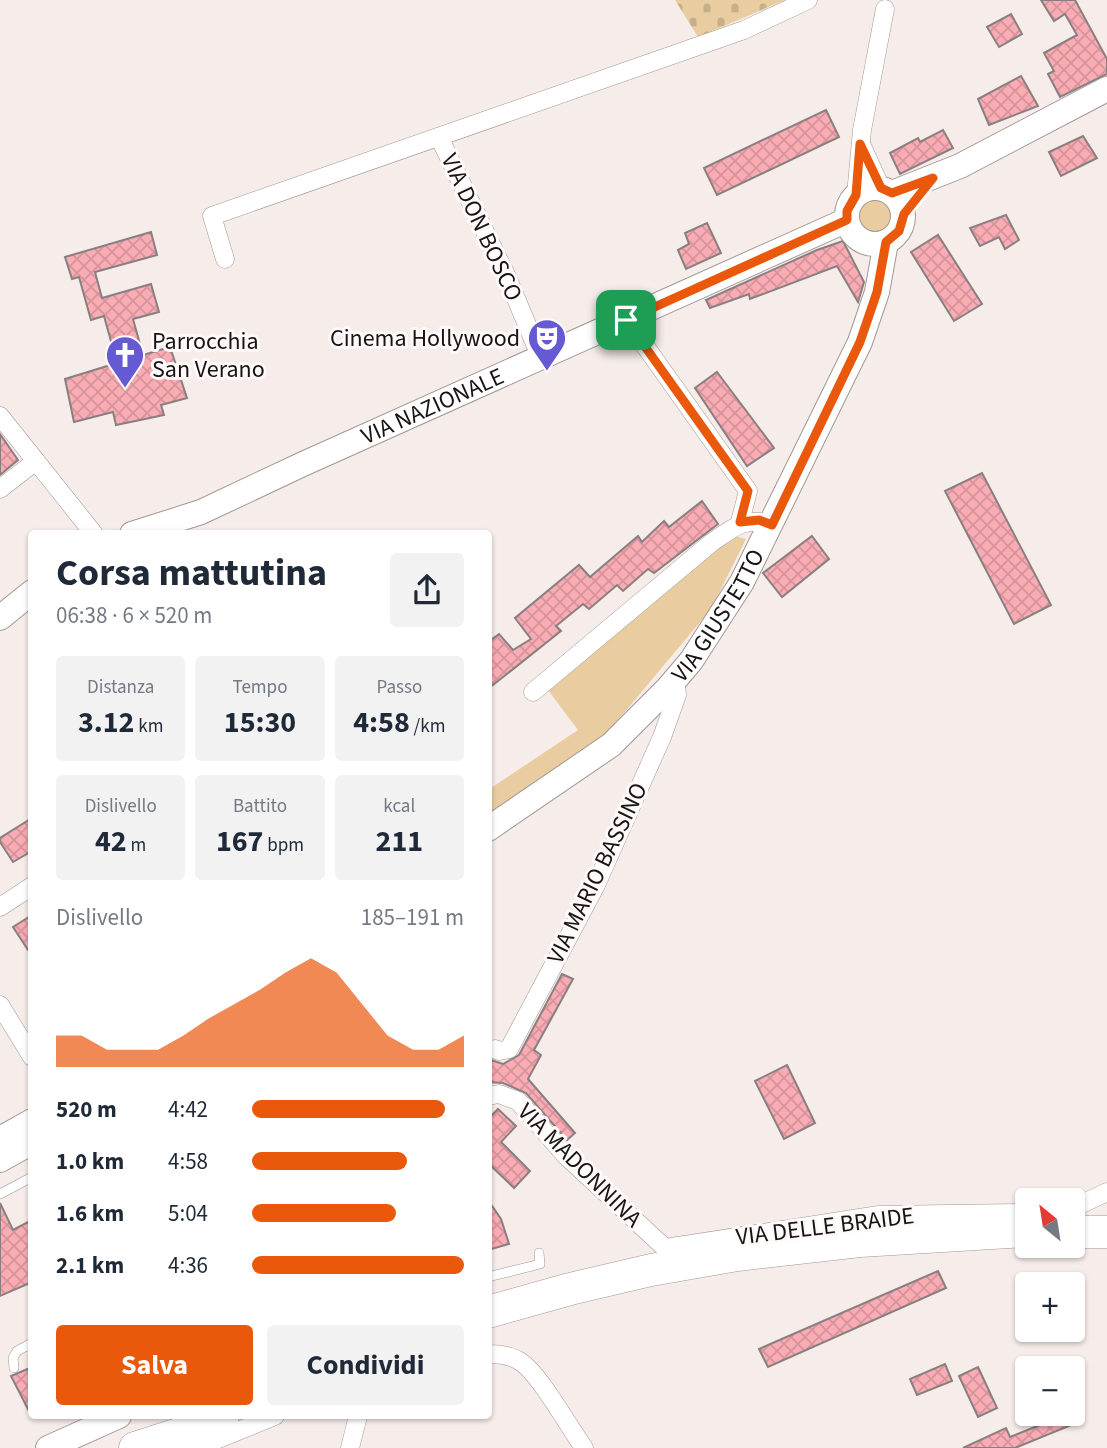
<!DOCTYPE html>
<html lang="it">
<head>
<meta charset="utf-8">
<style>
  :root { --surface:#fff; --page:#f2f2f3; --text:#1f2937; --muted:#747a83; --accent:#ea580c }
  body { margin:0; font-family:"Source Sans 3",sans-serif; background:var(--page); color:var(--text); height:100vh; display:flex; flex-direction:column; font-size:26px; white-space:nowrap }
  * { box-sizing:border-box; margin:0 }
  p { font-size:23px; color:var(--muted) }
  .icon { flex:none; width:38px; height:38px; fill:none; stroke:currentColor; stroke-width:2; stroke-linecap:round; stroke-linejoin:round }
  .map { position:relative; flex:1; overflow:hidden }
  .details { position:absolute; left:28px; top:530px; width:464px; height:889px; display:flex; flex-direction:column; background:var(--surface); border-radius:7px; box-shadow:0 2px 5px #0004 }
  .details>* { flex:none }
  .needle { width:46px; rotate:330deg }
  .tools { position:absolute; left:1015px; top:1188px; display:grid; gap:14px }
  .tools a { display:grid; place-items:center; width:70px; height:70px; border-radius:7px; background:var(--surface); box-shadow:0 2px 5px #0004; font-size:35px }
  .pin { position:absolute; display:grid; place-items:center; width:60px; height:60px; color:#fff; margin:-30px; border-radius:14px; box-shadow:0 4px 10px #0006 }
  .round { display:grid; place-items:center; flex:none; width:74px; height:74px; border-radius:7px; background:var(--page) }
  .overview { display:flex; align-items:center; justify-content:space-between; height:119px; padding:0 28px }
  h1 { font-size:38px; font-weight:700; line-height:52px }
  .stats { display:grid; grid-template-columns:repeat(3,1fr); gap:10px; height:119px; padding:7px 28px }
  .stats div { display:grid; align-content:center; border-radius:7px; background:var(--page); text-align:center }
  .stats b { font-size:30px; font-weight:700 }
  .stats small { font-size:19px; font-weight:400 }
  .stats p { font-size:19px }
  .chart { height:196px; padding:14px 28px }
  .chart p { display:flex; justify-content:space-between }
  .chart svg { width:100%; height:126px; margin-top:7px; fill:var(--accent); opacity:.7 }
  .action { display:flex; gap:14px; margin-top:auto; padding:14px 28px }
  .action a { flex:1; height:80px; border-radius:7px; background:var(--accent); color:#fff; font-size:28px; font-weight:700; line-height:80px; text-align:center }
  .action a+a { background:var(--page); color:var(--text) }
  ul { padding:0 28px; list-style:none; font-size:23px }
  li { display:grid; grid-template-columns:112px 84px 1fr; align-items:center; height:52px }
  li i { height:18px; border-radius:9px; background:var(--accent) }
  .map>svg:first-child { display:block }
  .green { fill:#e9cda0 }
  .cemetery { fill:url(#cemetery-stones) }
  .building { fill:url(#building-cross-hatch); stroke:#897f80; stroke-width:2 }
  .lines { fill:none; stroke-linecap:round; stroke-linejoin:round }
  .lane-casing { stroke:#a19795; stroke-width:10 }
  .street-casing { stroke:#a19795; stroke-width:19 }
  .secondary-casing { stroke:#a19795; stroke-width:26 }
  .highway-casing { stroke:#a19795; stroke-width:33 }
  .lane { stroke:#fff; stroke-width:9 }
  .street { stroke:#fff; stroke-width:18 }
  .secondary { stroke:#fff; stroke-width:24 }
  .highway { stroke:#fff; stroke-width:32 }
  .route-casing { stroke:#fff; stroke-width:14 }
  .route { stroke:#ea580c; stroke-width:9 }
  .labels { text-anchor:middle; stroke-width:6; stroke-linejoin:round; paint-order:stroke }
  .street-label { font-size:24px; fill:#171413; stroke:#fffaf9 }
  .poi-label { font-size:24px; fill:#171413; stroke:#fffaf9; text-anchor:end }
</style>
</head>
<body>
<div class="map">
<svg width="1107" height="1448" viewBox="0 0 1107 1448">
  <defs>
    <pattern id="cemetery-stones" width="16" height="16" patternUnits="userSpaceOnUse" patternTransform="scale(1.75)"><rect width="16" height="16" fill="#e9cda0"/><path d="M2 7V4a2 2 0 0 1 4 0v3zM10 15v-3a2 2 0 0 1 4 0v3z" fill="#c7af89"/></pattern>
    <pattern id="building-cross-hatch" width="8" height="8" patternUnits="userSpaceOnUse" patternTransform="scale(1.75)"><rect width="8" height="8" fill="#faacb4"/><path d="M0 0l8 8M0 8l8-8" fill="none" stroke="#d6939a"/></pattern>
  </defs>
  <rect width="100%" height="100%" fill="#f6ece9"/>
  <g class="green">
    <circle cx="875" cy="215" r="19"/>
    <path d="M 731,535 L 746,539 L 711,609 L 602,739 L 488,815 L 488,790 L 578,730 L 548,690 Z"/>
  </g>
  <path class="cemetery" d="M 675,0 L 785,0 L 698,37 Z"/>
  <g class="building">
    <path d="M 1041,0 L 1075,0 L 1107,59 L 1107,74 L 1060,97 L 1048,74 L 1054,71 L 1044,53 L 1077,35 L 1065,14 L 1054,21 Z"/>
    <path d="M 1011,14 L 1022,34 L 999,47 L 987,27 Z"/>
    <path d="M 1021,76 L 1038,106 L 989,125 L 978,99 Z"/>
    <path d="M 826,110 L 839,137 L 717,195 L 704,168 Z"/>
    <path d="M 943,130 L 953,148 L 900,174 L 890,153 L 918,138 L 920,142 Z"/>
    <path d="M 1083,136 L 1097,158 L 1061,176 L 1049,152 Z"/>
    <path d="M 1006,215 L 1019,240 L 1005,249 L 999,237 L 980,246 L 970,228 Z"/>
    <path d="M 707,223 L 721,253 L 686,269 L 678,250 L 689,244 L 685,233 Z"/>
    <path d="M 151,232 L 157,255 L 95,272 L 102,298 L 151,284 L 159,312 L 133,319 L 143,355 L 170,347 L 187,398 L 161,405 L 164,415 L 116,425 L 113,412 L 74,422 L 65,379 L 117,363 L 104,316 L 91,320 L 79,277 L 72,279 L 65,257 Z"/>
    <path d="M 938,235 L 982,304 L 954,321 L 911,252 Z"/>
    <path d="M 843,241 L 864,282 L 858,302 L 837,266 L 750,299 L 749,294 L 710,308 L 706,300 L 817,250 Z"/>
    <path d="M 717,372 L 774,448 L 747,466 L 695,388 Z"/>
    <path d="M 0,434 L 18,460 L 0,475 Z"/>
    <path d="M 982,473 L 1051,605 L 1014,624 L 945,491 Z"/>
    <path d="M 702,501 L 718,524 L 654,573 L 648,569 L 623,591 L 617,585 L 589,609 L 583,604 L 556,626 L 561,631 L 488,689 L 488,642 L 499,634 L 513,650 L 531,639 L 515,618 L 579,565 L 590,577 L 638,536 L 642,542 L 664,521 L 669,527 Z"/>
    <path d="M 812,536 L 829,559 L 782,597 L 763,573 Z"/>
    <path d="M 32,818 L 32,851 L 13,862 L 0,842 L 0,838 Z"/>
    <path d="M 32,915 L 32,956 L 13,927 Z"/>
    <path d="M 562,974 L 573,979 L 534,1050 L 541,1055 L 528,1079 L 575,1133 L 567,1140 L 526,1093 L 503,1083 L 488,1082 L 488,1065 L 491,1060 L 503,1064 L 519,1055 Z"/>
    <path d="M 787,1065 L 815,1123 L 784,1139 L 755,1081 Z"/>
    <path d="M 498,1109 L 516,1126 L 501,1142 L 530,1171 L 514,1188 L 488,1163 L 488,1119 Z"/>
    <path d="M 488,1200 L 501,1219 L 509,1244 L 488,1250 Z"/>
    <path d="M 0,1203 L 13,1230 L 32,1220 L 32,1282 L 0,1296 Z"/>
    <path d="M 938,1271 L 946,1288 L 768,1367 L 759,1349 Z"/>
    <path d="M 945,1364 L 952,1381 L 917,1395 L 910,1379 Z"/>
    <path d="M 32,1367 L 32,1417 L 11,1376 Z"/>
    <path d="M 978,1367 L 997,1408 L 978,1417 L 959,1376 Z"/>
    <path d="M 1077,1410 L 1081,1421 L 1015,1448 L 963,1448 L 1006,1428 L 1010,1437 L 1067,1414 L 1073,1414 Z"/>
  </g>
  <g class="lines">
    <g class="lane-casing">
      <g id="lane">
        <path d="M 0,1194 L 32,1177"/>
        <path d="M 488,1277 L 540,1264 L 539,1253"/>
        <path d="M 14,1368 L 13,1358 L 17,1351 L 32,1343"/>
      </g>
    </g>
    <g class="street-casing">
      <g id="street">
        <path d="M 439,137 L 507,277 L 541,358"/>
        <path d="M 861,144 L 881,188"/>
        <path d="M 856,195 L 862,130 L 885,9"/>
        <path d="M 225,259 L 212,216 L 744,30 L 808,0"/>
        <path d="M 626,319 L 748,491 L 740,522"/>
        <path d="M 0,416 L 94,534"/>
        <path d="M 0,489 L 36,461"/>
        <path d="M 533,692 L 711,543 C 731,529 746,515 772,525"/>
        <path d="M 0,907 L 32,886"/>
        <path d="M 0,1005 L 32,1057"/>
        <path d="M 495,1049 L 499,1051 L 509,1049 L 596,885 L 662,737 L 677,695 L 675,680"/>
        <path d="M 488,1096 L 499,1094 L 518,1101 L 566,1156 L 665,1248 L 879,1215 L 1027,1213"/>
        <path d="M 1073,1208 L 1107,1192"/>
        <path d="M 488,1354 C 499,1354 511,1355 521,1362 C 540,1375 569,1427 584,1448"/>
        <path d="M 196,1448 L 275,1416"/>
        <path d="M 350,1448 L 358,1416"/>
      </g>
    </g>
    <g class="secondary-casing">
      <g id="secondary">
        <circle cx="875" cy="216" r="28"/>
        <path d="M 892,193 L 960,166 L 1107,89"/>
        <path id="s1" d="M 132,534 L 201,512 L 303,464 L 847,220"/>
        <path d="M 0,618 L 32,592"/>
        <path id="s2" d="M 488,829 L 611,745 L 668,688 L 691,661 L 742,582 L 860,342 L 877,292 L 886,242"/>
        <path d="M 0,1139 L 32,1121"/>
        <path d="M 0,1160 L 32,1142"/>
        <path d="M 48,1448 L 119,1416"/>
      </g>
    </g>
    <g class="highway-casing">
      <g id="highway">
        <path d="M 1073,1232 L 1107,1232"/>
        <path d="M 488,1312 L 570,1289 L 651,1270 L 737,1255 L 860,1241 L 1027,1231"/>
        <path d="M 135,1448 L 191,1430 L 223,1416"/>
      </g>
    </g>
    <use href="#lane" class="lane"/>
    <use href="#street" class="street"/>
    <use href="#secondary" class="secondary"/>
    <use href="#highway" class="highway"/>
  </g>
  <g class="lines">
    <g class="route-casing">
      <path id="route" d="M 860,144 L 881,188 L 892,193 L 933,178 L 904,214 L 899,231 L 886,242 L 877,292 L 860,342 L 772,525 L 759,520 L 740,522 L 748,491 L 626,320 L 847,220 L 847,211 L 856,195 Z"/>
    </g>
    <use href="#route" class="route"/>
  </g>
  <defs>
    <g id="theatre-pin" transform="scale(2.0125)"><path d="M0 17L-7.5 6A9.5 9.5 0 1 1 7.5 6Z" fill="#655ad3" stroke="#fffaf9"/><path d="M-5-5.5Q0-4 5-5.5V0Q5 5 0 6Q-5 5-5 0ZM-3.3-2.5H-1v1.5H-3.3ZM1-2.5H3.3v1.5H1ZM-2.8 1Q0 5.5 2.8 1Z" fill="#fff"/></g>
    <g id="church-pin" transform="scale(2.0125)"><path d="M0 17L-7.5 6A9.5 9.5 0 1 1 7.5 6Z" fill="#655ad3" stroke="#fffaf9"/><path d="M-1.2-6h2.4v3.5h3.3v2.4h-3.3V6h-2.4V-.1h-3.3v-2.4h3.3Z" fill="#fff"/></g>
  </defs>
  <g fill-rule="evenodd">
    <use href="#theatre-pin" x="547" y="338"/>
    <use href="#church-pin" x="125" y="355"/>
  </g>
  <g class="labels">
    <g class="street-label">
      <text transform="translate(482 227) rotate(65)" y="8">VIA DON BOSCO</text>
      <text dy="8" stroke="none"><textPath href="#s1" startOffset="327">VIA NAZIONALE</textPath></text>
      <text dy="8" stroke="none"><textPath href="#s2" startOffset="318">VIA GIUSTETTO</textPath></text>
      <text transform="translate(597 873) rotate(-64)" y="8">VIA MARIO BASSINO</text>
      <text transform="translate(580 1165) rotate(45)" y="8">VIA MADONNINA</text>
      <text transform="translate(825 1226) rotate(-7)" y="8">VIA DELLE BRAIDE</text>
    </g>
    <g class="poi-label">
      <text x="520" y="346">Cinema Hollywood</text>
      <text x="152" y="349" text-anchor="start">Parrocchia<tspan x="152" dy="28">San Verano</tspan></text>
    </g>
  </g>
</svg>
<div class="tools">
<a><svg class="needle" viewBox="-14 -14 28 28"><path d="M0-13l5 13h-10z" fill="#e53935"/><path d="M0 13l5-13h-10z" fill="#747a83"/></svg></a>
<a>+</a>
<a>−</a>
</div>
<div class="pin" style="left:626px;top:320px;background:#1e9e55"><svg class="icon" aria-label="arrive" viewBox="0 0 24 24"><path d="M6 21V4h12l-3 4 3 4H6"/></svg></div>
<section class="details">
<div class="overview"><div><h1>Corsa mattutina</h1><p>06:38 · 6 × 520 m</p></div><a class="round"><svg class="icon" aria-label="share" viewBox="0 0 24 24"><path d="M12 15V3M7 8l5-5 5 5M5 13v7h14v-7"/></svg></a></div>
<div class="stats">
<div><p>Distanza</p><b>3.12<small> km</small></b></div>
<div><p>Tempo</p><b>15:30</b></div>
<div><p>Passo</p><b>4:58<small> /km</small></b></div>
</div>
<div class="stats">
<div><p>Dislivello</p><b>42<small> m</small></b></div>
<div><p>Battito</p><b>167<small> bpm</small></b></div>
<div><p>kcal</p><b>211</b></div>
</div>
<div class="chart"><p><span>Dislivello</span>185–191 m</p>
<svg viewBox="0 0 160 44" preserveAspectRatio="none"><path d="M0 44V33L10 33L20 38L30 38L40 38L50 33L60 27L70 22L80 17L90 11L100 6L110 11L120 22L130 33L140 38L150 38L160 33V44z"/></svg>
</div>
<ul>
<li><b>520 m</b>4:42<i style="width:91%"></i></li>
<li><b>1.0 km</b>4:58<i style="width:73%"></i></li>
<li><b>1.6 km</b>5:04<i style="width:68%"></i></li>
<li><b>2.1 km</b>4:36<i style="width:100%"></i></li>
</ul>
<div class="action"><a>Salva</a><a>Condividi</a></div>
</section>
</div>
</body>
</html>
